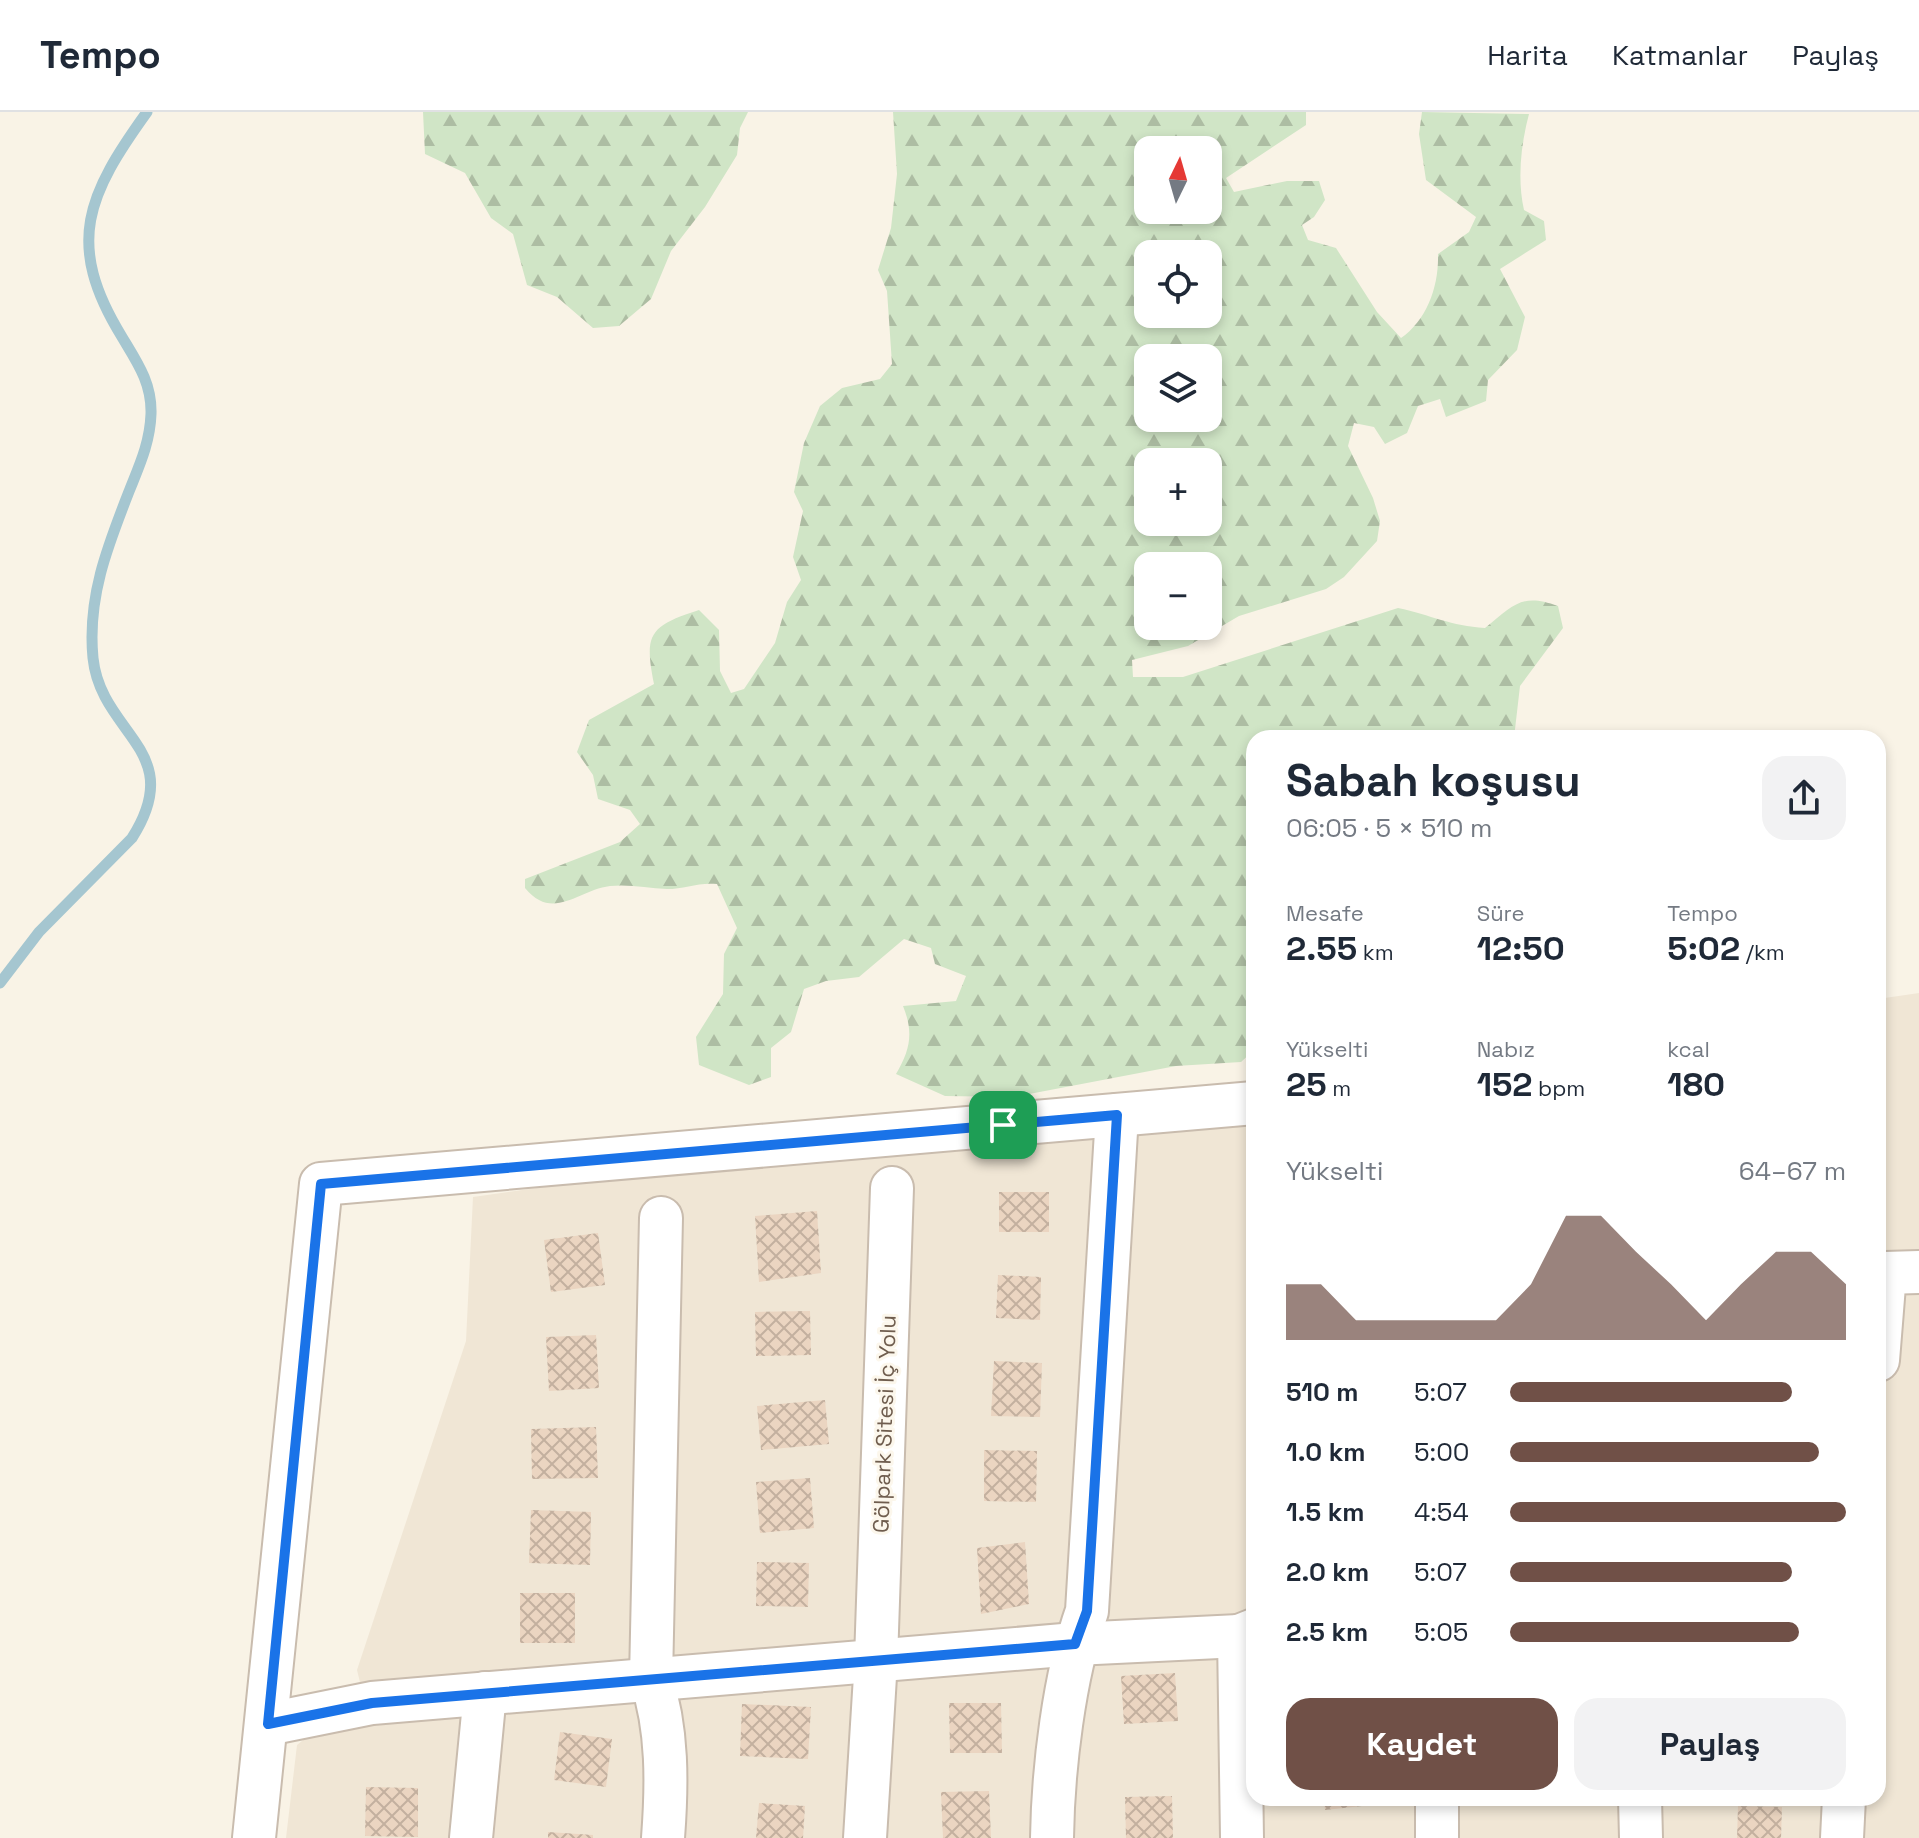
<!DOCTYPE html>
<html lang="tr">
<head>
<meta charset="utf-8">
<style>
  :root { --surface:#fff; --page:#f2f2f3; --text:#1f2937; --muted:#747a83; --line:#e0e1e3; --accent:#705047 }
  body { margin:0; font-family:"Space Grotesk",sans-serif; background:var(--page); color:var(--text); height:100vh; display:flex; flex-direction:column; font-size:30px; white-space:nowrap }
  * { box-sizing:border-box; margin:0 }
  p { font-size:26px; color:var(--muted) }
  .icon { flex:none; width:44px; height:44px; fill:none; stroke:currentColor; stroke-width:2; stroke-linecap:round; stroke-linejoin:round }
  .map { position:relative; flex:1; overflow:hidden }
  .side { position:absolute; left:1246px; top:618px; width:640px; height:1076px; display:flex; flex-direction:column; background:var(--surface); border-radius:24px; box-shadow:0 4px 12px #0003 }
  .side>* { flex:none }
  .needle { width:52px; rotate:5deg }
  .controls { position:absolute; left:1134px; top:24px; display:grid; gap:16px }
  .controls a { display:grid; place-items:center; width:88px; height:88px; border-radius:16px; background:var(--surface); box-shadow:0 4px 12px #0003; font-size:40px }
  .pin { position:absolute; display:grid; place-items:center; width:68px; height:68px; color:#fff; margin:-34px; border-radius:16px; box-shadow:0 4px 12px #0006 }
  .round { display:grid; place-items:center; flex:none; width:84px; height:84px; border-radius:24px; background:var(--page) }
  .overview { display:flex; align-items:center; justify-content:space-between; height:136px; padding:0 40px }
  h1 { font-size:44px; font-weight:700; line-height:60px }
  .figures { display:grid; grid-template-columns:repeat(3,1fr); gap:12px; height:136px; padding:8px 40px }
  .figures div { display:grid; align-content:center }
  .figures b { font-size:34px; font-weight:700 }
  .figures small { font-size:22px; font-weight:400 }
  .figures p { font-size:22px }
  .chart { height:224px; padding:16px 40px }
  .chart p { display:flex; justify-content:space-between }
  .chart svg { width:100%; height:144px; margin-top:8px; fill:var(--accent); opacity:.7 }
  .button { display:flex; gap:16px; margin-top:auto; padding:16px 40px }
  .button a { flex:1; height:92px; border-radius:24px; background:var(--accent); color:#fff; font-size:32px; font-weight:700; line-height:92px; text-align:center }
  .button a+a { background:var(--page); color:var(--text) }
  ul { padding:0 40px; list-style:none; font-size:26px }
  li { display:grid; grid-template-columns:128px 96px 1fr; align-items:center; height:60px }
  li i { height:20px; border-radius:10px; background:var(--accent) }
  header { display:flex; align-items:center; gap:48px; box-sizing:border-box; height:112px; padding:0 40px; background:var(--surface); border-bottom:2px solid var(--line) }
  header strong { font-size:38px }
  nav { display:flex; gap:44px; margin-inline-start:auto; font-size:28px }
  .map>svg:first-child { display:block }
  .residential { fill:#f0e6d5 }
  .forest { fill:url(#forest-firs); fill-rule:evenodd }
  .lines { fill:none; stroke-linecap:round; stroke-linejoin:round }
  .stream { stroke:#a5c6d0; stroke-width:11 }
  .building { fill:url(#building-cross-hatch) }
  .minor-casing { stroke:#c9bcae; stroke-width:46 }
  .minor { stroke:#fff; stroke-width:42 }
  .route-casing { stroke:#fff; stroke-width:16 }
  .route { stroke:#1a73e8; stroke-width:10 }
  .labels { text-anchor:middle; stroke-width:6; stroke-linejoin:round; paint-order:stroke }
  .street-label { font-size:22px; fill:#6f5d4e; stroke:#fcf7ec }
</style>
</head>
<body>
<header>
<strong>Tempo</strong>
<nav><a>Harita</a><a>Katmanlar</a><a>Paylaş</a></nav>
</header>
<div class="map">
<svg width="1919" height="1726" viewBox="0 0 1919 1726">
  <defs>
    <pattern id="forest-firs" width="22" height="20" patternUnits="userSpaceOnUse" patternTransform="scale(2)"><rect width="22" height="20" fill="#d0e5c6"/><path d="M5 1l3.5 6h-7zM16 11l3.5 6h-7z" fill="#adbda3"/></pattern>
    <pattern id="building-cross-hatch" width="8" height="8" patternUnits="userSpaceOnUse" patternTransform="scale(2)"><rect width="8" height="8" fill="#ebd5c1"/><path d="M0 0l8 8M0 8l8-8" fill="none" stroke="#c3b09f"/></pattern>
  </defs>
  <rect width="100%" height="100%" fill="#f9f3e6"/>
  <path class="residential" d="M 1919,881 L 1919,1726 L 286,1726 L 297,1633 L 328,1608 L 367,1599 L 357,1558 L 466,1229 L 473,1085 L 1254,975 L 1254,1686 L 1878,1686 L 1878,887 Z"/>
  <g class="forest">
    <path d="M 423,0 L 748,0 L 740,16 L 737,43 L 705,95 L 671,139 L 651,187 L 619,214 L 593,216 L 557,185 L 527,173 L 513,122 L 491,106 L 465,61 L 425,42 Z"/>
    <path d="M 893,0 L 1306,0 L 1306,13 L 1226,66 L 1234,80 L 1287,69 L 1319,69 L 1325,88 L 1314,105 L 1302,113 L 1308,128 L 1336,136 L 1377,200 L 1401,226 C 1427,208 1439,174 1438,142 L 1469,120 L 1476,105 L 1426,68 L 1419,22 L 1422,0 L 1529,2 C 1521,32 1517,67 1524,98 L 1544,109 L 1546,128 L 1500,157 L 1525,205 L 1517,238 L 1488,268 L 1486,289 L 1446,305 L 1440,287 L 1418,294 L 1407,321 L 1385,332 L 1374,315 L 1354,311 L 1348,334 L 1373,386 L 1380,409 L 1377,429 L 1344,465 L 1326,477 L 1239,504 L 1188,534 L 1132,548 L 1133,565 L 1183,565 L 1398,496 C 1431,503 1451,514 1485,516 C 1513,494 1521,480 1558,494 L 1563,516 L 1520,574 L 1514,626 L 1254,626 L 1254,938 L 1241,950 L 1176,954 L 1014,985 L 945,984 L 896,962 C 910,938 914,921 903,894 L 956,889 L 966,864 L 935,852 L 931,836 L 904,827 L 859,865 L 826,869 L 804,877 L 791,920 L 771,936 L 771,965 L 749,973 L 699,953 L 696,925 L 723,882 L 724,842 L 737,816 L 717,772 C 699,770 684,777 667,777 C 648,776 629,772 610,774 C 578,778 553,810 525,776 L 525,767 L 620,730 L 640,712 L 630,698 L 598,687 L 593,663 L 577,640 L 589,608 L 654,572 C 644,522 649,514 699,498 L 719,518 L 720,559 L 731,581 L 744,577 L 775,531 L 787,490 L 801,468 L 793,445 L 803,399 L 794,380 L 804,331 L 820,294 L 842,276 L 880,267 L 892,252 L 887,179 L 878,158 L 891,116 L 897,62 ZM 1148,38 L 1208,38 L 1208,98 L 1148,98 ZM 1148,142 L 1208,142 L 1208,202 L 1148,202 ZM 1148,246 L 1208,246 L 1208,306 L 1148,306 ZM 1148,350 L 1208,350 L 1208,410 L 1148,410 ZM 1148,454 L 1208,454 L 1208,514 L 1148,514 Z"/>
  </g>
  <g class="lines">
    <path class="stream" d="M 0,871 L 39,820 L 132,726 C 188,638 101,623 93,546 C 87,485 108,433 130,377 C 140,352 150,330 151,302 C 152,271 137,250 122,225 C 64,131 88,82 147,0"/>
  </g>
  <g class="building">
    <rect x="999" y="1080" width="50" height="40"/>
    <path d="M 817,1099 L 821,1161 L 759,1170 L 755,1104 Z"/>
    <path d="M 598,1121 L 605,1173 L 551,1180 L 544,1128 Z"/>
    <path d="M 998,1163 L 1041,1165 L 1040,1208 L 996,1206 Z"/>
    <path d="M 810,1199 L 811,1243 L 756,1244 L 755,1200 Z"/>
    <path d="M 596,1223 L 599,1276 L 549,1279 L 546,1225 Z"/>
    <path d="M 994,1249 L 1042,1251 L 1040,1305 L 991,1304 Z"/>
    <path d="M 825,1288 L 829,1332 L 761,1338 L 757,1294 Z"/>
    <path d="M 596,1315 L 598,1366 L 532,1367 L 531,1317 Z"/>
    <path d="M 984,1338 L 1037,1339 L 1036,1390 L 984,1389 Z"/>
    <path d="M 810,1366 L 814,1416 L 760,1421 L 756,1370 Z"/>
    <path d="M 531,1398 L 591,1400 L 590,1453 L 529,1451 Z"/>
    <path d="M 1025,1430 L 1029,1492 L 981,1502 L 977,1436 Z"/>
    <path d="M 757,1450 L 809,1451 L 808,1495 L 756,1494 Z"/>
    <rect x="520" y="1481" width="55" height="50"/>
    <path d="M 1175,1561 L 1178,1609 L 1124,1612 L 1121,1564 Z"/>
    <path d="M 949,1591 L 1001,1591 L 1002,1641 L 950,1641 Z"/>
    <path d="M 742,1592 L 811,1595 L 808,1647 L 740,1644 Z"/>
    <path d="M 560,1620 L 612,1627 L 606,1675 L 554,1668 Z"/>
    <path d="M 366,1675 L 418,1676 L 418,1725 L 365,1724 Z"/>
    <path d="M 989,1679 L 991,1726 L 943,1726 L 941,1680 Z"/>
    <path d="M 1172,1684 L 1173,1726 L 1126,1726 L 1125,1685 Z"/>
    <path d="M 1324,1686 L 1370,1686 L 1371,1693 L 1325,1698 Z"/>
    <path d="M 759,1691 L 805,1694 L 803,1726 L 756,1726 Z"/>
    <path d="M 1738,1694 L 1782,1695 L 1781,1726 L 1737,1726 Z"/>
    <path d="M 548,1720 L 593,1723 L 593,1726 L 548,1726 Z"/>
  </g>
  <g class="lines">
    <g class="minor-casing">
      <g id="minor">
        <path d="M 661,1106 L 651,1567 C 668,1617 667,1673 663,1726"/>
        <path d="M 1878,1248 L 1885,1161 L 1919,1160"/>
        <path d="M 268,1612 L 372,1591 L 1075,1532 L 1239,1524"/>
        <path d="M 1640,1686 L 1641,1726"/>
        <path d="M 254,1726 L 321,1072 L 1254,991"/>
        <path d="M 471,1726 L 485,1581"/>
        <path d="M 865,1726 L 876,1548 L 892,1076"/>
        <path d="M 1052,1726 C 1053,1657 1064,1564 1087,1499 L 1117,1003"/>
        <path d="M 1242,1726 L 1239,1524 L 1254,1518"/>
        <path d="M 1437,1726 L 1437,1686"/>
        <path d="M 1842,1726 L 1844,1686"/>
      </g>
    </g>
    <use href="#minor" class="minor"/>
  </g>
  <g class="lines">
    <g class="route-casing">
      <path id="route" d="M 1117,1003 L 1087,1499 L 1075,1532 L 372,1591 L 268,1612 L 321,1072 Z"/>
    </g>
    <use href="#route" class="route"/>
  </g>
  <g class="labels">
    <g class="street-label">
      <text transform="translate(884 1312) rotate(-88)" y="8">Gölpark Sitesi İç Yolu</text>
    </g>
  </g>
</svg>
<div class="controls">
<a><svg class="needle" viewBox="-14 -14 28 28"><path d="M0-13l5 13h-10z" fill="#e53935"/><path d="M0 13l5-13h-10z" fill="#747a83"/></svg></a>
<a><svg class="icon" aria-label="locate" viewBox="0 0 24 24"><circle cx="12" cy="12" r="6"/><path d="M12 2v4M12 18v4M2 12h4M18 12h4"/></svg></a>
<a><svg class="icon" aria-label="layers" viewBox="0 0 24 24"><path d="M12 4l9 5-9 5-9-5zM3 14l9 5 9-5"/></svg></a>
<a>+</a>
<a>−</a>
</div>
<div class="pin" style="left:1003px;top:1013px;background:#1e9e55"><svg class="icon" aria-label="arrive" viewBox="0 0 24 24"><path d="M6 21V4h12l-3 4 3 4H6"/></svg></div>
<section class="side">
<div class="overview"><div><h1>Sabah koşusu</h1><p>06:05 · 5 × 510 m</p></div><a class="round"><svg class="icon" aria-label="share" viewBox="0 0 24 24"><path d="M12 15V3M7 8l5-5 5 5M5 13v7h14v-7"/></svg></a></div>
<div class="figures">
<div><p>Mesafe</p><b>2.55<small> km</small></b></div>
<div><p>Süre</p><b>12:50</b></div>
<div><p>Tempo</p><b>5:02<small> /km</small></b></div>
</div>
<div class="figures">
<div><p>Yükselti</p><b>25<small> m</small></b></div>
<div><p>Nabız</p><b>152<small> bpm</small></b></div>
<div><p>kcal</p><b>180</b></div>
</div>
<div class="chart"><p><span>Yükselti</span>64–67 m</p>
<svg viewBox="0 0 160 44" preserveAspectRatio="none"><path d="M0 44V27L10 27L20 38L30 38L40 38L50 38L60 38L70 27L80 6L90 6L100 17L110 27L120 38L130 27L140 17L150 17L160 27V44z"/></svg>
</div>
<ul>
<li><b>510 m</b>5:07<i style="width:84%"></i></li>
<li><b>1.0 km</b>5:00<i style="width:92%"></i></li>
<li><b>1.5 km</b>4:54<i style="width:100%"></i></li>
<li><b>2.0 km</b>5:07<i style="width:84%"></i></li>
<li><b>2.5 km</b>5:05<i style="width:86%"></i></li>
</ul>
<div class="button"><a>Kaydet</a><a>Paylaş</a></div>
</section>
</div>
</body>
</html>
